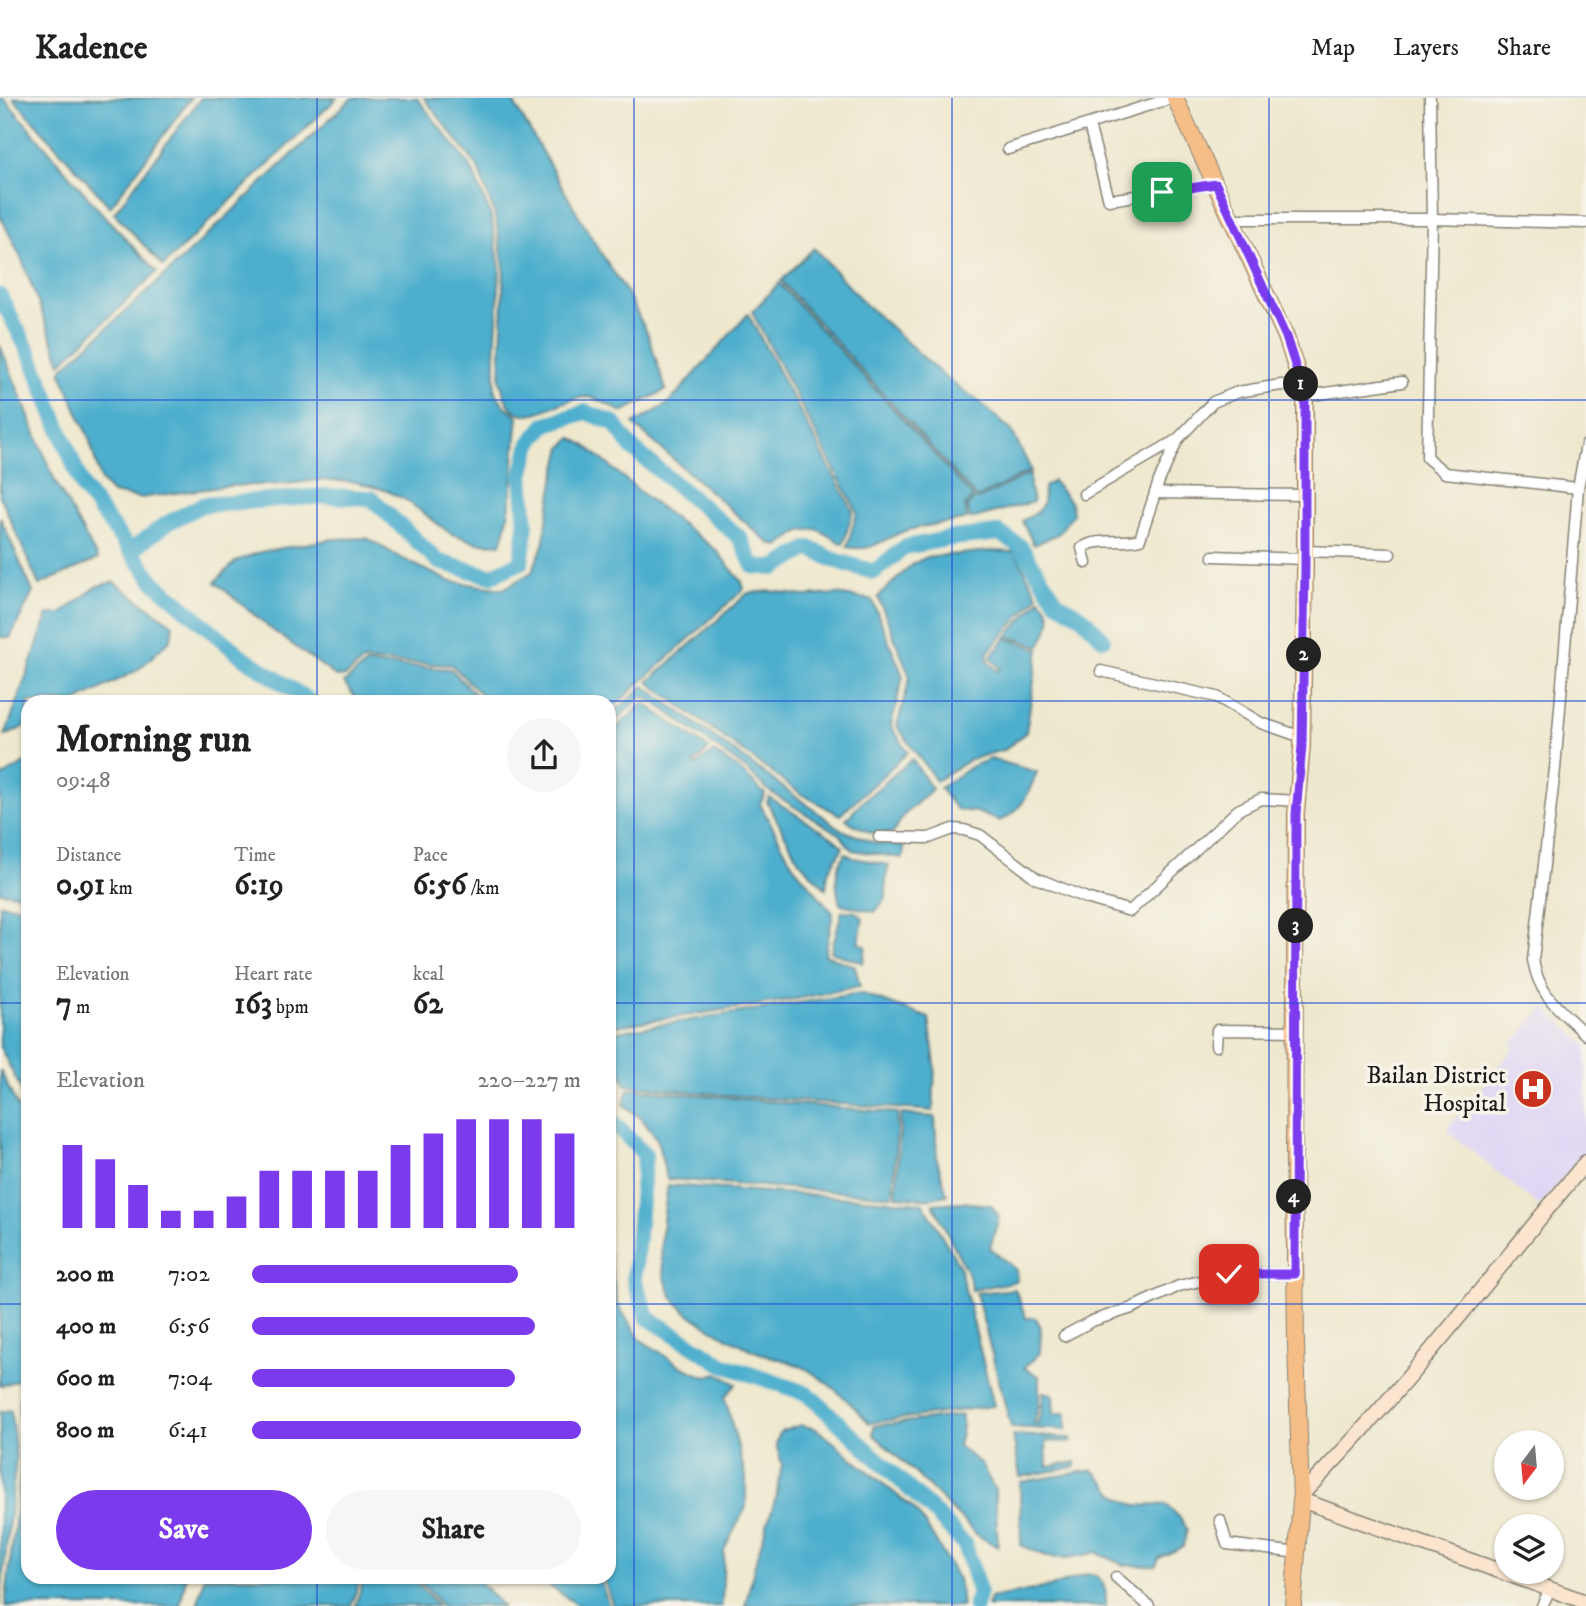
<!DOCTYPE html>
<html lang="en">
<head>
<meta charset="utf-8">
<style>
  :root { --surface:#fff; --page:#f6f6f6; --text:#222; --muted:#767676; --line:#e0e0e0; --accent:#7c3aed }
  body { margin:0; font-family:"IM FELL DW Pica",serif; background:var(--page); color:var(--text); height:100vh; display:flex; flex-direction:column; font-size:26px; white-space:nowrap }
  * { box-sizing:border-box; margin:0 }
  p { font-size:23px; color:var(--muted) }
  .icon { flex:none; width:38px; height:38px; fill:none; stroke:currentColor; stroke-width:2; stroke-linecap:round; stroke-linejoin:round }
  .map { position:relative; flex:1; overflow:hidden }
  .sheet { position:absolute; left:21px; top:597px; width:595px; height:889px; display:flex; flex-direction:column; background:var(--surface); border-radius:21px; box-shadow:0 2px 5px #0004 }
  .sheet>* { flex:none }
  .needle { width:46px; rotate:196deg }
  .buttons { position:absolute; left:1494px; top:1332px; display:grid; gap:14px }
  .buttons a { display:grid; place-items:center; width:70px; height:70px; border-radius:50%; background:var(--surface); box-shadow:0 2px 5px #0004; font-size:35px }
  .pin { position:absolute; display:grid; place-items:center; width:60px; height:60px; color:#fff; margin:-30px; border-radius:14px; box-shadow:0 4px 10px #0006 }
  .km { position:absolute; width:35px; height:35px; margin:-18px; border-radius:50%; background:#222; color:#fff; font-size:19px; line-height:35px; text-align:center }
  .round { display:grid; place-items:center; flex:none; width:74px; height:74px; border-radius:37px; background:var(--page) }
  .overview { display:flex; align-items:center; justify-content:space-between; height:119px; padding:0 35px }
  h1 { font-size:38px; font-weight:700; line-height:52px }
  .metrics { display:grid; grid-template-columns:repeat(3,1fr); gap:10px; height:119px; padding:7px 35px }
  .metrics div { display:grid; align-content:center }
  .metrics b { font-size:30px; font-weight:700 }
  .metrics small { font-size:19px; font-weight:400 }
  .metrics p { font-size:19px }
  .chart { height:196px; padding:14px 35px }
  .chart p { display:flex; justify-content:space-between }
  .chart svg { width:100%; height:126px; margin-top:7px; stroke:var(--accent); stroke-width:6 }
  .primary-button { display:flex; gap:14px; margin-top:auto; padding:14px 35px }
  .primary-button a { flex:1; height:80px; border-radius:42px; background:var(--accent); color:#fff; font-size:28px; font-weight:700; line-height:80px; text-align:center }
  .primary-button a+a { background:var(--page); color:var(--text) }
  ul { padding:0 35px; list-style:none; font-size:23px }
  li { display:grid; grid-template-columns:112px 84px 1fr; align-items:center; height:52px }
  li i { height:18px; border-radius:9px; background:var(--accent) }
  header { display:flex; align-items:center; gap:42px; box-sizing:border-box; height:98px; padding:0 35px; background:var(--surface); border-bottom:2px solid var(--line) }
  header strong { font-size:33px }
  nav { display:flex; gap:38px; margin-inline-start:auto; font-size:24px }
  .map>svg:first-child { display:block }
  .built { fill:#dfd5f5 }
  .water { fill:#4eafcd; stroke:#356674; stroke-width:2 }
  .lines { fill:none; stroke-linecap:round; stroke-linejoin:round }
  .river { stroke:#4eafcd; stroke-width:16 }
  .minor-casing { stroke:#858275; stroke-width:13 }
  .secondary-casing { stroke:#858275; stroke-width:17 }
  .primary-casing { stroke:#858275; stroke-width:18 }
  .minor { stroke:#fff; stroke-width:10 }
  .secondary { stroke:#fbe5cf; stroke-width:14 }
  .primary { stroke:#f6be87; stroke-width:16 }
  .route-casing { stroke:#fff; stroke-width:14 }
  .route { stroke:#7c3aed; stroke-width:9 }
  .grid { fill:none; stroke:#1d4ed8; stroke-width:2; stroke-opacity:0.55 }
  .labels { text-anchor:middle; stroke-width:7; stroke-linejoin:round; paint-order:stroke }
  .poi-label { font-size:24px; fill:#1c1c1c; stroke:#f7f3e8; text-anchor:end }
</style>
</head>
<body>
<header>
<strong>Kadence</strong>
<nav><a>Map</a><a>Layers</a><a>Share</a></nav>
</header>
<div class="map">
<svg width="1586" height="1508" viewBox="0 0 1586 1508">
  <rect width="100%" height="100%" fill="#f7f3e8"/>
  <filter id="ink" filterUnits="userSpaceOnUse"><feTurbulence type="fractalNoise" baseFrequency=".0143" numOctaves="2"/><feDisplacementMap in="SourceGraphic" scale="14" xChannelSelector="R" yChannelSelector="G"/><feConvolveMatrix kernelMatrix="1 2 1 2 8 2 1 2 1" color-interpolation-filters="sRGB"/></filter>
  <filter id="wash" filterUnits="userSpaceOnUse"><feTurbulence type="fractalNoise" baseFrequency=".00686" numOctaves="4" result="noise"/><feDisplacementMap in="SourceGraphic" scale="28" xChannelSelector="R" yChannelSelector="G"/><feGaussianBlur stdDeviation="1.57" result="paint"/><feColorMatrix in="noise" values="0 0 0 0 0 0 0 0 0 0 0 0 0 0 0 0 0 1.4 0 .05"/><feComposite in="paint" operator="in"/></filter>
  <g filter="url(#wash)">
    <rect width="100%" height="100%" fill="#eee8ce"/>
    <path class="built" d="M 1544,909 L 1586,947 L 1586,1052 L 1539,1108 L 1446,1032 L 1513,951 L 1511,947 Z"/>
    <g class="water">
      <path d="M 0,0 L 4,0 L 98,111 L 157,174 L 61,265 L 22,162 L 0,117 Z"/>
      <path d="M 13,0 L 191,0 L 110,109 Z"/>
      <path d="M 201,0 L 337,0 L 163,168 L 114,115 Z"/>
      <path d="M 352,0 L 417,0 L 471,69 L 491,118 L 500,170 L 495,258 L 495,294 L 505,308 L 518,318 C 513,360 514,408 501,446 L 478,445 L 450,435 L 406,402 L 385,392 L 355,384 L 320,382 L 287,386 L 227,388 L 140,400 L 112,395 L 101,383 L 89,340 L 61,275 L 63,270 L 165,177 Z"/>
      <path d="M 424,0 L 511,0 L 594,144 L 627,195 L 648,237 L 666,292 L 622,314 C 611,309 598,299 586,299 C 550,301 512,346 500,281 L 504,170 L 495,117 L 477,68 Z"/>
      <path d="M 814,150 L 863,204 L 947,281 L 977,302 L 1012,333 L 1031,372 L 977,400 L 781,183 Z"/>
      <path d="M 779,185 L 973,399 L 965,407 L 967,421 C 948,425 927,427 908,432 C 884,439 875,455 847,449 L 857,414 L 752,214 Z"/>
      <path d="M 748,216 L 853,413 L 843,446 L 817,431 L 801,433 L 778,448 L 769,445 L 633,326 L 668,306 Z"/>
      <path d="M 0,247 L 55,383 L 98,461 L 39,487 L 0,398 Z"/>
      <path d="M 572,340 L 585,347 L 645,398 L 716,452 L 742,484 L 744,491 L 609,613 L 609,604 L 488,604 L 452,567 L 363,563 L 346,578 L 337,579 L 271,531 L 215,484 L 236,463 L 260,454 L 333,441 L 367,440 L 401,460 L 449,483 L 503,491 L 532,474 L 543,447 L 554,382 L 562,349 Z"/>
      <path d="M 1030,375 L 1030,389 L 1033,404 L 970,421 L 967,408 L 974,401 L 977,402 Z"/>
      <path d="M 1053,383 L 1071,405 L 1073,416 L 1058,436 L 1034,447 L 1022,423 L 1036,415 L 1043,406 L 1044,389 Z"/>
      <path d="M 0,419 L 33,494 L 10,540 L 0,539 Z"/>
      <path d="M 991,453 L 1015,454 L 1038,498 L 987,555 L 989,565 L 998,573 L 1000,570 L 993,563 L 991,558 L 1006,540 L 1039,551 L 1026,634 L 1006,651 L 969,662 L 936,683 L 897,628 L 910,579 L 878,499 L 912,466 L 927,459 Z"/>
      <path d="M 114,484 L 173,527 L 171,541 L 138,572 L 75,604 L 28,604 L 28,627 L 5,638 L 48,516 L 61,516 L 97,488 Z"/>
      <path d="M 772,493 L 804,498 L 836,496 L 872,502 L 903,578 L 891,628 L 908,654 L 840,717 L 801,696 L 648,584 L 748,495 Z"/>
      <path d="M 1040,501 C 1058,519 1049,528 1040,548 L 1007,538 Z"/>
      <path d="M 366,566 L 451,571 L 482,604 L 359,604 L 344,585 Z"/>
      <path d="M 644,588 L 842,732 L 875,745 L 904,748 L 903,760 L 852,752 L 840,737 L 769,693 L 747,672 L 654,604 L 642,598 L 609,629 L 609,619 Z"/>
      <path d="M 644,605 L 709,651 L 694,665 L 696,667 L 713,654 L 740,672 L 765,696 L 760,706 L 793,767 L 833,815 L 825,857 L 855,868 L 860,888 L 796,901 L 609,929 L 609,636 Z"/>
      <path d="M 912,661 L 932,691 L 904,717 L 893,735 C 874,739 862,731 846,722 L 861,705 Z"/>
      <path d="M 991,661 L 1037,674 C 1029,695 1021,715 999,723 L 976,714 L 957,712 L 940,690 L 972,668 Z"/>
      <path d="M 28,663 L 28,798 L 0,794 L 0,680 Z"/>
      <path d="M 769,699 L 833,740 L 843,749 L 828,774 L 826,791 L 799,763 L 767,704 Z"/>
      <path d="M 845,755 L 854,760 L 889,767 L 886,779 L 886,800 L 875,814 L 840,806 C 835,786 834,772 845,755 Z"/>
      <path d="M 0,806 L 21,809 L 28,814 L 28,1005 L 0,949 Z"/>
      <path d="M 842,813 L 856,814 L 863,820 L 859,845 L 866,848 L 863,865 L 831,854 Z"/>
      <path d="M 860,895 L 929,920 L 935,967 L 933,1013 L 738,998 L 626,987 L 609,948 L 609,935 Z"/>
      <path d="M 0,972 L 28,1030 L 28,1279 L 0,1288 Z"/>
      <path d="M 634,991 L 898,1015 L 893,1098 L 667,1081 L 657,1041 L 642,1021 L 624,1007 L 627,992 Z"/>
      <path d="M 901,1016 L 935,1019 L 937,1061 L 947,1097 L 928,1101 L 896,1098 Z"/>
      <path d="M 668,1087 L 923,1105 L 959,1167 L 994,1308 L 869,1325 C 851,1305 831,1286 808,1272 C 791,1262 770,1260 752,1252 C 732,1243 682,1217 672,1198 C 654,1163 663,1123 668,1087 Z"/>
      <path d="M 960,1104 L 991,1107 L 999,1119 L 990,1150 L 1016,1172 L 1017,1183 L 972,1192 L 969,1178 L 933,1106 Z"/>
      <path d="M 609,1155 L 617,1206 L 641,1242 L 683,1269 L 705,1279 L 717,1275 L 736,1286 L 725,1299 L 746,1380 L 746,1409 L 724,1452 L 722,1508 L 613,1508 L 603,1479 L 609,1479 Z"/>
      <path d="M 1015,1191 L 1026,1220 L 1036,1220 L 1041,1230 L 1040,1255 L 1024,1270 L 1039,1278 L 1039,1307 L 1034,1325 L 1037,1326 L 1042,1311 L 1043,1294 L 1053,1296 L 1054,1315 L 1066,1315 L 1066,1332 L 1011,1329 L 976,1195 Z"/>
      <path d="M 28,1300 L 28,1479 L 186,1479 L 180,1508 L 5,1508 L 22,1363 L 19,1303 Z"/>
      <path d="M 11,1312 L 16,1361 L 0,1507 L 0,1314 Z"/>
      <path d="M 962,1317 L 962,1329 L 958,1348 L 981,1366 L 995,1392 L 998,1449 L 977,1437 L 916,1376 L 873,1336 L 874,1328 Z"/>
      <path d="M 801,1327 L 816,1331 L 827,1339 L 915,1412 L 932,1437 L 958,1481 L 963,1508 L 745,1508 L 757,1458 L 776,1399 L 782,1367 L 776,1346 L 780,1334 Z"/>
      <path d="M 1013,1337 L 1071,1340 L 1072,1344 L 1046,1343 L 1047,1369 L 1076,1364 L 1075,1369 L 1020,1379 Z"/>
      <path d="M 1093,1372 C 1121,1402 1123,1412 1166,1406 L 1179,1419 L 1187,1431 L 1183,1449 L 1159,1460 L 1156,1468 L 1124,1467 L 1096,1454 C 1062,1463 1053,1463 1021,1447 L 1020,1384 Z"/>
      <path d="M 1086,1476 C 1103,1475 1107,1493 1106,1508 L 987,1508 L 990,1500 L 1054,1488 Z"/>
      <path d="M 204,1479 L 361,1479 L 351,1508 L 197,1508 Z"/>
      <path d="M 365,1479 L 412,1479 L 438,1508 L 355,1508 Z"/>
      <path d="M 416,1479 L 476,1479 L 502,1508 L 442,1508 Z"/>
      <path d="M 536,1479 L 599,1479 L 609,1508 L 579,1508 Z"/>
    </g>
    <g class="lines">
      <g class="river">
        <path d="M 0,198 L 30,256 L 83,390 L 154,484 L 240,557 L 311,604"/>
        <path d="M 130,453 L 166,426 L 202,407 L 325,398 L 371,400 L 439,464 L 491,478 L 521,464 L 526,428 L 522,378 L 530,345 L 546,326 L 586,314 L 614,325 L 631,349 L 740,440 L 753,468 L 774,470 L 809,450 L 834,462 L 874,474 L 905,449 L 952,440 L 999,435 L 1020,448 L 1057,504 L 1082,519 L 1103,541"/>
        <path d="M 609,1020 L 645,1057 L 634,1182 L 648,1220 L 724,1267 L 808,1296 L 936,1416 L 965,1447 L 979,1493 L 975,1508"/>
      </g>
    </g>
  </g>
  <g filter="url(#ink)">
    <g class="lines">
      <g class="minor-casing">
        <g id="minor">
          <path d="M 1430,0 L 1432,121 L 1427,360 L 1445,375 L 1578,390"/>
          <path d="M 1089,27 L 1109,102 L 1216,86"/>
          <path d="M 1008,51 L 1172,0"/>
          <path d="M 1232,121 L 1432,121 L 1586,125"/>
          <path d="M 1305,298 L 1402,284"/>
          <path d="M 1586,347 L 1578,390 L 1555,671 L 1533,862 C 1539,899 1561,912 1586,937"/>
          <path d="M 1155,395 L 1305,397"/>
          <path d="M 1084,396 L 1178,341 L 1213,304 L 1238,294 L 1281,287 L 1303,290"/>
          <path d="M 1305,453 L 1390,456"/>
          <path d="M 1213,458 L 1305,461"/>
          <path d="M 1086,465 L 1082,450 C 1097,439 1122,446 1140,441 L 1159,383 L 1178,341"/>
          <path d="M 1101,573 L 1217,599 L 1261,625 L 1302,639"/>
          <path d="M 879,739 L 929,740 L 953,731 L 964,732 L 980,737 L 1036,780 L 1086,800 L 1130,813 L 1238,712 L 1261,701 L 1298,703"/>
          <path d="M 1216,948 L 1217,932 L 1295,933"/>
          <path d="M 1064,1238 L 1092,1223 L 1132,1210 L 1179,1188 L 1229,1176 L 1295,1176"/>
          <path d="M 1220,1422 L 1227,1446 L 1298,1455"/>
          <path d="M 1116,1479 L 1149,1508"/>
          <path d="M 1542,1508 L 1550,1491"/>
        </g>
      </g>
      <g class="secondary-casing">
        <g id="secondary">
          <path d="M 1301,1397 C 1403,1294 1493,1175 1586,1064"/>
          <path d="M 1301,1402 L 1586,1504"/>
        </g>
      </g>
      <g class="primary-casing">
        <path id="primary" d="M 1175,0 L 1286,239 L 1305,298 L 1305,469 L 1302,648 L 1296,716 L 1294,1061 L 1296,1246 L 1301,1402 L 1293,1508"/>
      </g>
      <use href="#minor" class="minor"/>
      <use href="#secondary" class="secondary"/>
      <use href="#primary" class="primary"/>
    </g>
  </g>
  <g class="lines" filter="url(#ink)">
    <g class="route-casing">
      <path id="route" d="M 1162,94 L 1216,86 L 1286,239 L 1305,298 L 1305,468 L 1302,648 L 1296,716 L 1295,1176 L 1229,1176"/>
    </g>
    <use href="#route" class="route"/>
  </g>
  <path class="grid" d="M 317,0 L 317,604M 634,0 L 634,1508M 952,0 L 952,1508M 1269,0 L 1269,1508M 0,302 L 1586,302M 0,603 L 1586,603M 0,905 L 28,905M 609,905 L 1586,905M 0,1206 L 28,1206M 609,1206 L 1586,1206M 317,1479 L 317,1508"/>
  <defs>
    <g id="hospital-disc" transform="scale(2.0125)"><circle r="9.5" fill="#c8321e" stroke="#f7f3e8"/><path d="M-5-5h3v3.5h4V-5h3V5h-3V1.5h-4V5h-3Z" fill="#fff"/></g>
  </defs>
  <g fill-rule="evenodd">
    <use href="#hospital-disc" x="1533" y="991"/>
  </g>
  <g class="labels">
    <g class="poi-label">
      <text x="1506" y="985">Bailan District<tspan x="1506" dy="28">Hospital</tspan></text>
    </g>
  </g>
</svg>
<div class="buttons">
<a><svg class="needle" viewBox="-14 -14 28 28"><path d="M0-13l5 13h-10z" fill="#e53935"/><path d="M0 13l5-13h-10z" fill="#767676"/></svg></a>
<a><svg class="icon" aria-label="layers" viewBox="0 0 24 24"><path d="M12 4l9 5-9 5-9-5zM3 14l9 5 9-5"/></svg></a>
</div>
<div class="pin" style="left:1162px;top:94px;background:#1e9e55"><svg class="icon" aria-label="arrive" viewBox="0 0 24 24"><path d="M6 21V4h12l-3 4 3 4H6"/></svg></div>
<div class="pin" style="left:1229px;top:1176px;background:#d93025"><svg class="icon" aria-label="check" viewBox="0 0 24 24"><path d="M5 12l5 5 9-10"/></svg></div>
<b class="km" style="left:1301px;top:286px">1</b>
<b class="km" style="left:1304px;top:557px">2</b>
<b class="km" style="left:1296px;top:828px">3</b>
<b class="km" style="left:1294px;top:1099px">4</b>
<section class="sheet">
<div class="overview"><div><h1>Morning run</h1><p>09:48</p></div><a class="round"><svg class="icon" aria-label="share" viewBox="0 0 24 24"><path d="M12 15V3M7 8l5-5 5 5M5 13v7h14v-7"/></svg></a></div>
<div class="metrics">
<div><p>Distance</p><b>0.91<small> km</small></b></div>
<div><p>Time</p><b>6:19</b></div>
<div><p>Pace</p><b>6:56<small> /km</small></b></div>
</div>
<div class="metrics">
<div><p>Elevation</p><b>7<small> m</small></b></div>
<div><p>Heart rate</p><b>163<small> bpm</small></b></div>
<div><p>kcal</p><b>62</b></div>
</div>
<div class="chart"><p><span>Elevation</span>220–227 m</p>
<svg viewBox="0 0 160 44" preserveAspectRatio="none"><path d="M5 44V15M15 44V20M25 44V29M35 44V38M45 44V38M55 44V33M65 44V24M75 44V24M85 44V24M95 44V24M105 44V15M115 44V11M125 44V6M135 44V6M145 44V6M155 44V11"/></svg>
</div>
<ul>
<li><b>200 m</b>7:02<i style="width:81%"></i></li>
<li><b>400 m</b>6:56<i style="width:86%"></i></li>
<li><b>600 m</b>7:04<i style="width:80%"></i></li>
<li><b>800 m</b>6:41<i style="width:100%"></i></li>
</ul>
<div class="primary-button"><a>Save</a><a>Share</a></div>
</section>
</div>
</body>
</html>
